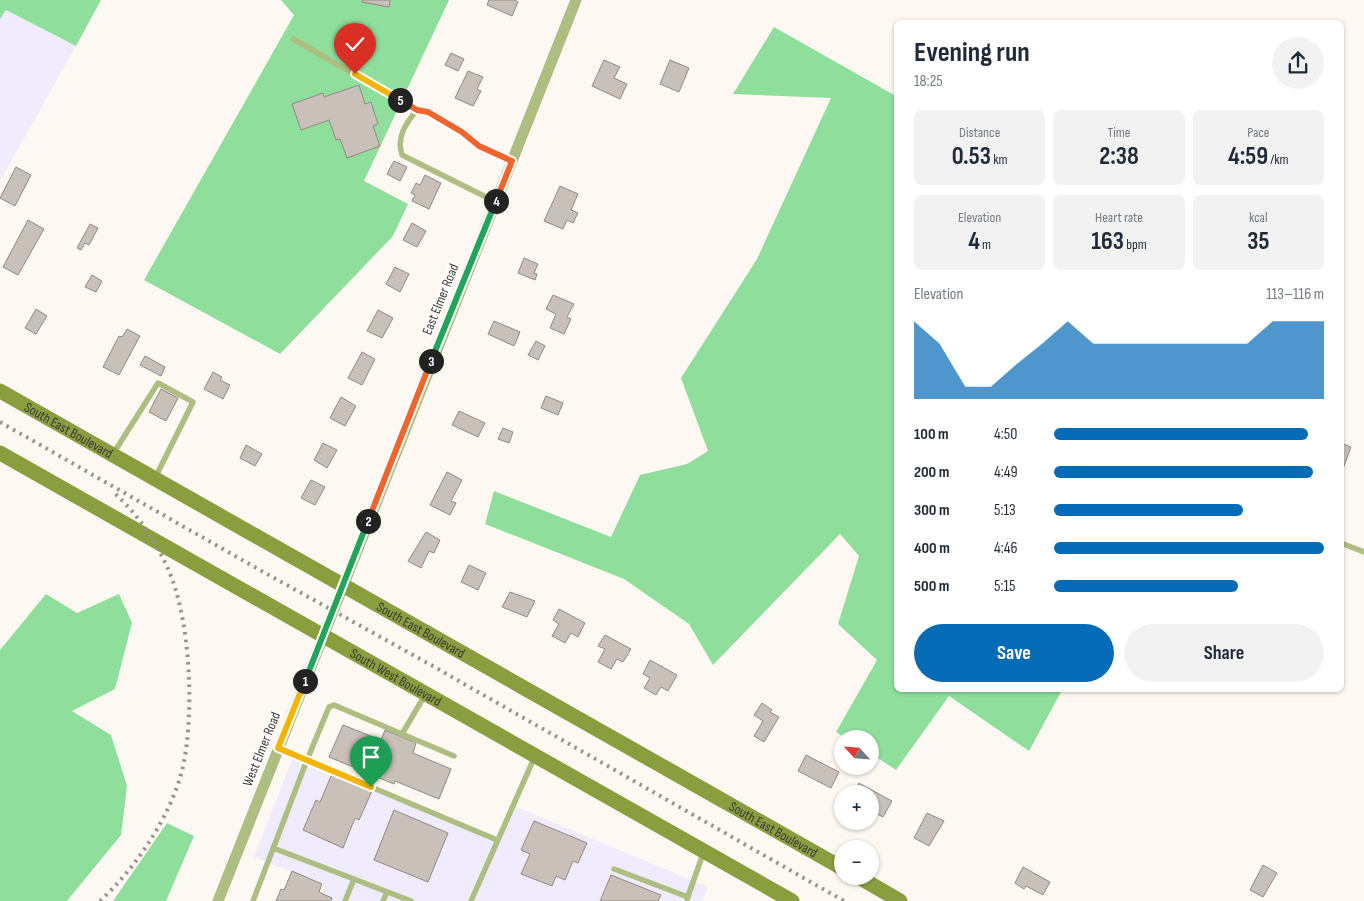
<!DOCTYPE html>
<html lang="en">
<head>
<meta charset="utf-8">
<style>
  :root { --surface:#fff; --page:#f2f2f3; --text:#1f2937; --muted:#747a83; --accent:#066bb7 }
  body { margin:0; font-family:"Sofia Sans Condensed",sans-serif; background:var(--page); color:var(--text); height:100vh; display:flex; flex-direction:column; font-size:19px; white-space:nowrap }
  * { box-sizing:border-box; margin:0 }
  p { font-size:16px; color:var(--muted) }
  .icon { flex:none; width:28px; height:28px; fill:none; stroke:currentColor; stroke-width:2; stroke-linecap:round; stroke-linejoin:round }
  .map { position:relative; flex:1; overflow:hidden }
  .details { position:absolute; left:894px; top:20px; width:450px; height:672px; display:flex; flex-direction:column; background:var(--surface); border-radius:8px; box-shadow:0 1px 4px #0004 }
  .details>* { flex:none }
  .needle { width:32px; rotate:296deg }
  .controls { position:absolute; left:834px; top:730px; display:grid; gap:10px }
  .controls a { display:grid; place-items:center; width:45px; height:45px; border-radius:50%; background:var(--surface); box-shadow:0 1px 4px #0004; font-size:25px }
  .pin { position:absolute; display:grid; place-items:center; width:42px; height:42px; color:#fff; margin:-51px -21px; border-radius:50% 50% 50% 0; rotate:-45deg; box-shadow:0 0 5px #0007 }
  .pin .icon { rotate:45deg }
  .km { position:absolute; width:25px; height:25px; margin:-12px; border-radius:50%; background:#222; color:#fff; font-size:14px; line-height:25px; text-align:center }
  .round { display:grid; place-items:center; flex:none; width:52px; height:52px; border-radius:26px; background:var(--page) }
  .headline { display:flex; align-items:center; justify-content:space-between; height:85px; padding:0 20px }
  h1 { font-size:28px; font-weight:700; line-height:38px }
  .stats { display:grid; grid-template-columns:repeat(3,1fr); gap:8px; height:85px; padding:5px 20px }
  .stats div { display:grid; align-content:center; border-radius:8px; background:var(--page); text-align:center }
  .stats b { font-size:25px; font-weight:700 }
  .stats small { font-size:14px; font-weight:400 }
  .stats p { font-size:14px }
  .chart { height:140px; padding:10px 20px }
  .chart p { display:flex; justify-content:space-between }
  .chart svg { width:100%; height:90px; margin-top:5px; fill:var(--accent); opacity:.7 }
  .cta { display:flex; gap:10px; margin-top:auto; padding:10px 20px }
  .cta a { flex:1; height:58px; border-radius:30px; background:var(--accent); color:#fff; font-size:20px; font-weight:700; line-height:58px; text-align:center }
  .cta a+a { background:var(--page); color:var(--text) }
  ul { padding:0 20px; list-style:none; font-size:16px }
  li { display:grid; grid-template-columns:80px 60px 1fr; align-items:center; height:38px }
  li i { height:12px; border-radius:6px; background:var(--accent) }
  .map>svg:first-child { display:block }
  .industrial { fill:#f0ecfe }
  .forest { fill:#8fde9c }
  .building { fill:#c8c0b9; stroke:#918983 }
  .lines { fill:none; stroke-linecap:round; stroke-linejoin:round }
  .lane { stroke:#aebd82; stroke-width:5.5 }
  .street { stroke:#aebd82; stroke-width:11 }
  .secondary { stroke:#8a9e40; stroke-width:15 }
  .rail { stroke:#97928e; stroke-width:4; stroke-dasharray:2.5 5; stroke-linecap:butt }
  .split-1-casing { stroke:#fff; stroke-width:10 }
  .split-2-casing { stroke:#fff; stroke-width:10 }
  .split-3-casing { stroke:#fff; stroke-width:10 }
  .split-4-casing { stroke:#fff; stroke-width:10 }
  .split-5-casing { stroke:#fff; stroke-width:10 }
  .split-6-casing { stroke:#fff; stroke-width:10 }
  .split-1 { stroke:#f5b400; stroke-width:6 }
  .split-2 { stroke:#22a559; stroke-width:6 }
  .split-3 { stroke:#f0652b; stroke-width:6 }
  .split-4 { stroke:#22a559; stroke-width:6 }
  .split-5 { stroke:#f0652b; stroke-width:6 }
  .split-6 { stroke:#f5b400; stroke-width:6 }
  .labels { text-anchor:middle; stroke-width:4; stroke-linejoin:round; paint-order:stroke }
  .street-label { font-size:14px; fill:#3b3835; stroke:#fff }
</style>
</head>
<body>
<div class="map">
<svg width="1364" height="901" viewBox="0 0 1364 901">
  <rect width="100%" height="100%" fill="#fef8f2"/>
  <g class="industrial">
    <path d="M 5,10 L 76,46 L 0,181 L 0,19 Z"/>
    <path d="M 293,757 L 502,838 L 514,806 L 708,887 L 702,901 L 320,901 L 325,885 L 254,857 Z"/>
  </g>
  <g class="forest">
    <path d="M 0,0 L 101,0 L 76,46 L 6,10 L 0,19 Z"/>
    <path d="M 281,0 L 449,0 L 364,181 L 408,204 L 393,236 L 280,354 L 144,280 L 294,15 Z"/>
    <path d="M 774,27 L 896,96 L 896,690 L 1062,690 L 1029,751 L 949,696 L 896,770 L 870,753 L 870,739 L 847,739 L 836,732 L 877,660 L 838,624 L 859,556 L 840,534 L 713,665 L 689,624 L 624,579 L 485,524 L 494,491 L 611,537 L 640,475 L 687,464 L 708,451 L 681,378 L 757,259 L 831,98 L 733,94 Z"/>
    <path d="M 46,594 L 77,613 L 119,594 L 132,623 L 115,689 L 72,711 L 111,735 L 127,786 L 121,835 L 67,901 L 0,901 L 0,650 Z"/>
    <path d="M 167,823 L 194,836 L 166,901 L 113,901 Z"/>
  </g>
  <g class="building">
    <path d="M 363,0 L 390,0 L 389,7 L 362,2 Z"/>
    <path d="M 489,0 L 515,0 L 518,2 L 512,16 L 487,5 Z"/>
    <path d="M 451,53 L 464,59 L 458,71 L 445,65 Z"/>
    <path d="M 604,60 L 620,67 L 614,78 L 627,84 L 620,99 L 592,86 Z"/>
    <path d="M 670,60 L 689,68 L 679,92 L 660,84 Z"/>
    <path d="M 468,71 L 483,77 L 477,89 L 481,91 L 473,106 L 455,98 Z"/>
    <path d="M 359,85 L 365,104 L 371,102 L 378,124 L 373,126 L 380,146 L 347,158 L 340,139 L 336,140 L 329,120 L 301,130 L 292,104 L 323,93 L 324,97 Z"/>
    <path d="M 394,161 L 407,167 L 400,181 L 387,174 Z"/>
    <path d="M 16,167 L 31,175 L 15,206 L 0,198 Z"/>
    <path d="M 425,175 L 441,183 L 429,209 L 412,201 L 415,195 L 411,193 L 416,183 L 420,185 Z"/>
    <path d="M 560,186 L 578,194 L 571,210 L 578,213 L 573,223 L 567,220 L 563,229 L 544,221 Z"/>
    <path d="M 28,220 L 44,229 L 18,275 L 3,267 Z"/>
    <path d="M 412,223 L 426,231 L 417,247 L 403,240 Z"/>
    <path d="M 90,224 L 98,228 L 89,245 L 85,243 L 81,250 L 77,248 Z"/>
    <path d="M 524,258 L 538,264 L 534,273 L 537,274 L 535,280 L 518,273 Z"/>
    <path d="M 395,267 L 409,274 L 400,292 L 386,284 Z"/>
    <path d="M 92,275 L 102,281 L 96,292 L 85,287 Z"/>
    <path d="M 553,295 L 574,304 L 567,317 L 571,319 L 564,334 L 550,328 L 556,314 L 546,309 Z"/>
    <path d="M 36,309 L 47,316 L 36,334 L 25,328 Z"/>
    <path d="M 378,310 L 393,318 L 382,338 L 367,331 Z"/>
    <path d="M 494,321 L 520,332 L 514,346 L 488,334 Z"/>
    <path d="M 127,329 L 140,336 L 119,375 L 103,367 L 119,336 L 122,337 Z"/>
    <path d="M 536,341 L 545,346 L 538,360 L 528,355 Z"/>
    <path d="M 362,352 L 375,359 L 362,385 L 348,378 Z"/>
    <path d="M 145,356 L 165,367 L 161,376 L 140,365 Z"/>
    <path d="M 213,372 L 222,377 L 220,380 L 230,385 L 223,399 L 204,389 Z"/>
    <path d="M 161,389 L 178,398 L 166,421 L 149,412 Z"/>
    <path d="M 546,396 L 563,403 L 558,415 L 541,408 Z"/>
    <path d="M 341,397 L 356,406 L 345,426 L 330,418 Z"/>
    <path d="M 459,411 L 485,423 L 478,437 L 452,425 Z"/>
    <path d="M 503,428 L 513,432 L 509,443 L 498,439 Z"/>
    <path d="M 323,443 L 337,450 L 327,468 L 314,460 Z"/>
    <path d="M 1341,443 L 1351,447 L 1341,474 Z"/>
    <path d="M 246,445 L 262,454 L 255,466 L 240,458 Z"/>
    <path d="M 447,472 L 462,480 L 451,501 L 456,503 L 450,515 L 430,505 Z"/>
    <path d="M 311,480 L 325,487 L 315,505 L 301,498 Z"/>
    <path d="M 426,532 L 440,540 L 434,553 L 429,551 L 421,568 L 408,561 Z"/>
    <path d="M 469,565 L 486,573 L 478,590 L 461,582 Z"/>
    <path d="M 510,592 L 535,601 L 527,617 L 502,607 Z"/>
    <path d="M 559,609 L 585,623 L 578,637 L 571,633 L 565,643 L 552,636 L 559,624 L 553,620 Z"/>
    <path d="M 605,635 L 631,649 L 623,662 L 617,659 L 611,669 L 598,662 L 605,649 L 598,646 Z"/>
    <path d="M 650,660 L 677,675 L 668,691 L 661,687 L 656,695 L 644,688 L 650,678 L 643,674 Z"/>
    <path d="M 762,703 L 772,710 L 770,712 L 779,717 L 764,742 L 754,736 L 763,721 L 754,715 Z"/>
    <path d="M 343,725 L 381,740 L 385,730 L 416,743 L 413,753 L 451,769 L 439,799 L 395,781 L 394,784 L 329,757 Z"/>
    <path d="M 806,755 L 839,772 L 831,788 L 798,771 Z"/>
    <path d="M 332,774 L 372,791 L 359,820 L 355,818 L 343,848 L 303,830 L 316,800 L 320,802 Z"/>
    <path d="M 859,783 L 892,801 L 883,817 L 870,810 L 870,794 L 853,794 Z"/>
    <path d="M 394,810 L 448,833 L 428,882 L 374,860 Z"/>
    <path d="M 927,813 L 944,821 L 929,846 L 914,838 Z"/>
    <path d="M 534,821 L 587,843 L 578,863 L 573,861 L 565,880 L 556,876 L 552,886 L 521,874 L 530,854 L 521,850 Z"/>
    <path d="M 1263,865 L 1277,873 L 1263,897 L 1250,890 Z"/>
    <path d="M 1023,867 L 1050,882 L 1043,895 L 1026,886 L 1024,889 L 1015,883 Z"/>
    <path d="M 292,871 L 322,884 L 319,892 L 332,898 L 331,901 L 276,901 L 281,889 L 284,890 Z"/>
    <path d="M 611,875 L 661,895 L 658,901 L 600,901 Z"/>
  </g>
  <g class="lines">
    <g class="lane">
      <path d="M 293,39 L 417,110"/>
      <path d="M 496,202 L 402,155 C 396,137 406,123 417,110 L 428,112 L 462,131 L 479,146 L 512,161"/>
      <path d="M 113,454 L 158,383 L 193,402 L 155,478"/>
      <path d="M 1341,543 L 1364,552"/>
      <path d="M 425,695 L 402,734 L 334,705 L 329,707 L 307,760 L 497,840"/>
      <path d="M 402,734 L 454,756"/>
      <path d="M 273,848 L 354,879 L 345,901"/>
      <path d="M 614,869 L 688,897"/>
      <path d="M 354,879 L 411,901"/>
      <path d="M 687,899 L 704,851"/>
      <path d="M 253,901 L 307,760 L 278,748"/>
      <path d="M 383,901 L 387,892"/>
      <path d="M 471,901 L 535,756"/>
    </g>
    <path class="street" d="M 218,901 L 576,0"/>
    <g class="secondary">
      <path id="s1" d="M 0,391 L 842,868"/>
      <path id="s2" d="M 0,453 L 792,901"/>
      <path d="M 857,876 L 900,901"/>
    </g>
    <g class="rail">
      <path d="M 0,422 L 258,569 L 431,665 L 844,901"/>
      <path d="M 100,901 C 135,869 170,817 182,771 C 195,717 191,620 168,569 C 155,540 137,513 113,492"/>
    </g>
  </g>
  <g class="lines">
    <g class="split-1-casing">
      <path id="split-1" d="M 305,681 L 278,748 L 371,787"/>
    </g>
    <g class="split-2-casing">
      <path id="split-2" d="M 305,681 L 368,521"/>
    </g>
    <g class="split-3-casing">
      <path id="split-3" d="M 368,521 L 431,361"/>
    </g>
    <g class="split-4-casing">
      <path id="split-4" d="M 431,361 L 496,201"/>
    </g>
    <g class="split-5-casing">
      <path id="split-5" d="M 400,100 L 417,110 L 428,112 L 462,132 L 479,146 L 512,161 L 496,201"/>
    </g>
    <g class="split-6-casing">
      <path id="split-6" d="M 355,74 L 400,100"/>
    </g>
    <use href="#split-1" class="split-1"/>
    <use href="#split-2" class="split-2"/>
    <use href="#split-3" class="split-3"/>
    <use href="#split-4" class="split-4"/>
    <use href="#split-5" class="split-5"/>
    <use href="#split-6" class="split-6"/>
  </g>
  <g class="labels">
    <g class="street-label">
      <text transform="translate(440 299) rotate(-68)" y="5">East Elmer Road</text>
      <text dy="5" stroke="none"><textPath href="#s1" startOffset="79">South East Boulevard</textPath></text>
      <text dy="5" stroke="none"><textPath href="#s1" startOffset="484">South East Boulevard</textPath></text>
      <text dy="5" stroke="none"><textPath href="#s2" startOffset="455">South West Boulevard</textPath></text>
      <text transform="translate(261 749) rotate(-68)" y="5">West Elmer Road</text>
      <text dy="5" stroke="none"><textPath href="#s1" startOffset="889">South East Boulevard</textPath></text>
    </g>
  </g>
</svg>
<div class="controls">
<a><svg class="needle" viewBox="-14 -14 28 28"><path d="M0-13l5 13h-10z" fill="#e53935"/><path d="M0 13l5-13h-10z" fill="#747a83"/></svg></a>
<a>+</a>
<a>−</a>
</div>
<div class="pin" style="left:371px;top:787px;background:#1e9e55"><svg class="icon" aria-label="arrive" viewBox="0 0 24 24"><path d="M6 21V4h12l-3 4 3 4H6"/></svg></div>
<div class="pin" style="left:355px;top:74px;background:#d93025"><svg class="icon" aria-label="check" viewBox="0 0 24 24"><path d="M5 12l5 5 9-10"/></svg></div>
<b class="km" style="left:305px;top:681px">1</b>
<b class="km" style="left:368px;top:521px">2</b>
<b class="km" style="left:431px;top:361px">3</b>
<b class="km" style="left:496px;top:201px">4</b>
<b class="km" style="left:400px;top:100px">5</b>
<section class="details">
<div class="headline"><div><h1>Evening run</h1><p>18:25</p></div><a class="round"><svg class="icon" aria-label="share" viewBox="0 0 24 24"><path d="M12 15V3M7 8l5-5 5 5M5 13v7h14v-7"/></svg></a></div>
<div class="stats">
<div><p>Distance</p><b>0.53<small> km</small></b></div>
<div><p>Time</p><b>2:38</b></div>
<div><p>Pace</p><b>4:59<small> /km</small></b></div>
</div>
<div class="stats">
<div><p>Elevation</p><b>4<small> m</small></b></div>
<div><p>Heart rate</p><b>163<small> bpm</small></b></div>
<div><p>kcal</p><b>35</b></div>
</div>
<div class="chart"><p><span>Elevation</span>113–116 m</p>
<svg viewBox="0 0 160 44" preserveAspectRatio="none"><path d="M0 44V6L10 17L20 38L30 38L40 27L50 17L60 6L70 17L80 17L90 17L100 17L110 17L120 17L130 17L140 6L150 6L160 6V44z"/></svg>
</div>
<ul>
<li><b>100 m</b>4:50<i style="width:94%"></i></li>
<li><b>200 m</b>4:49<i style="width:96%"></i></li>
<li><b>300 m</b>5:13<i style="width:70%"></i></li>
<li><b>400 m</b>4:46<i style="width:100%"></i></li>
<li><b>500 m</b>5:15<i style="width:68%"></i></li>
</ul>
<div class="cta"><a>Save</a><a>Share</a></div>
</section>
</div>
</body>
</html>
